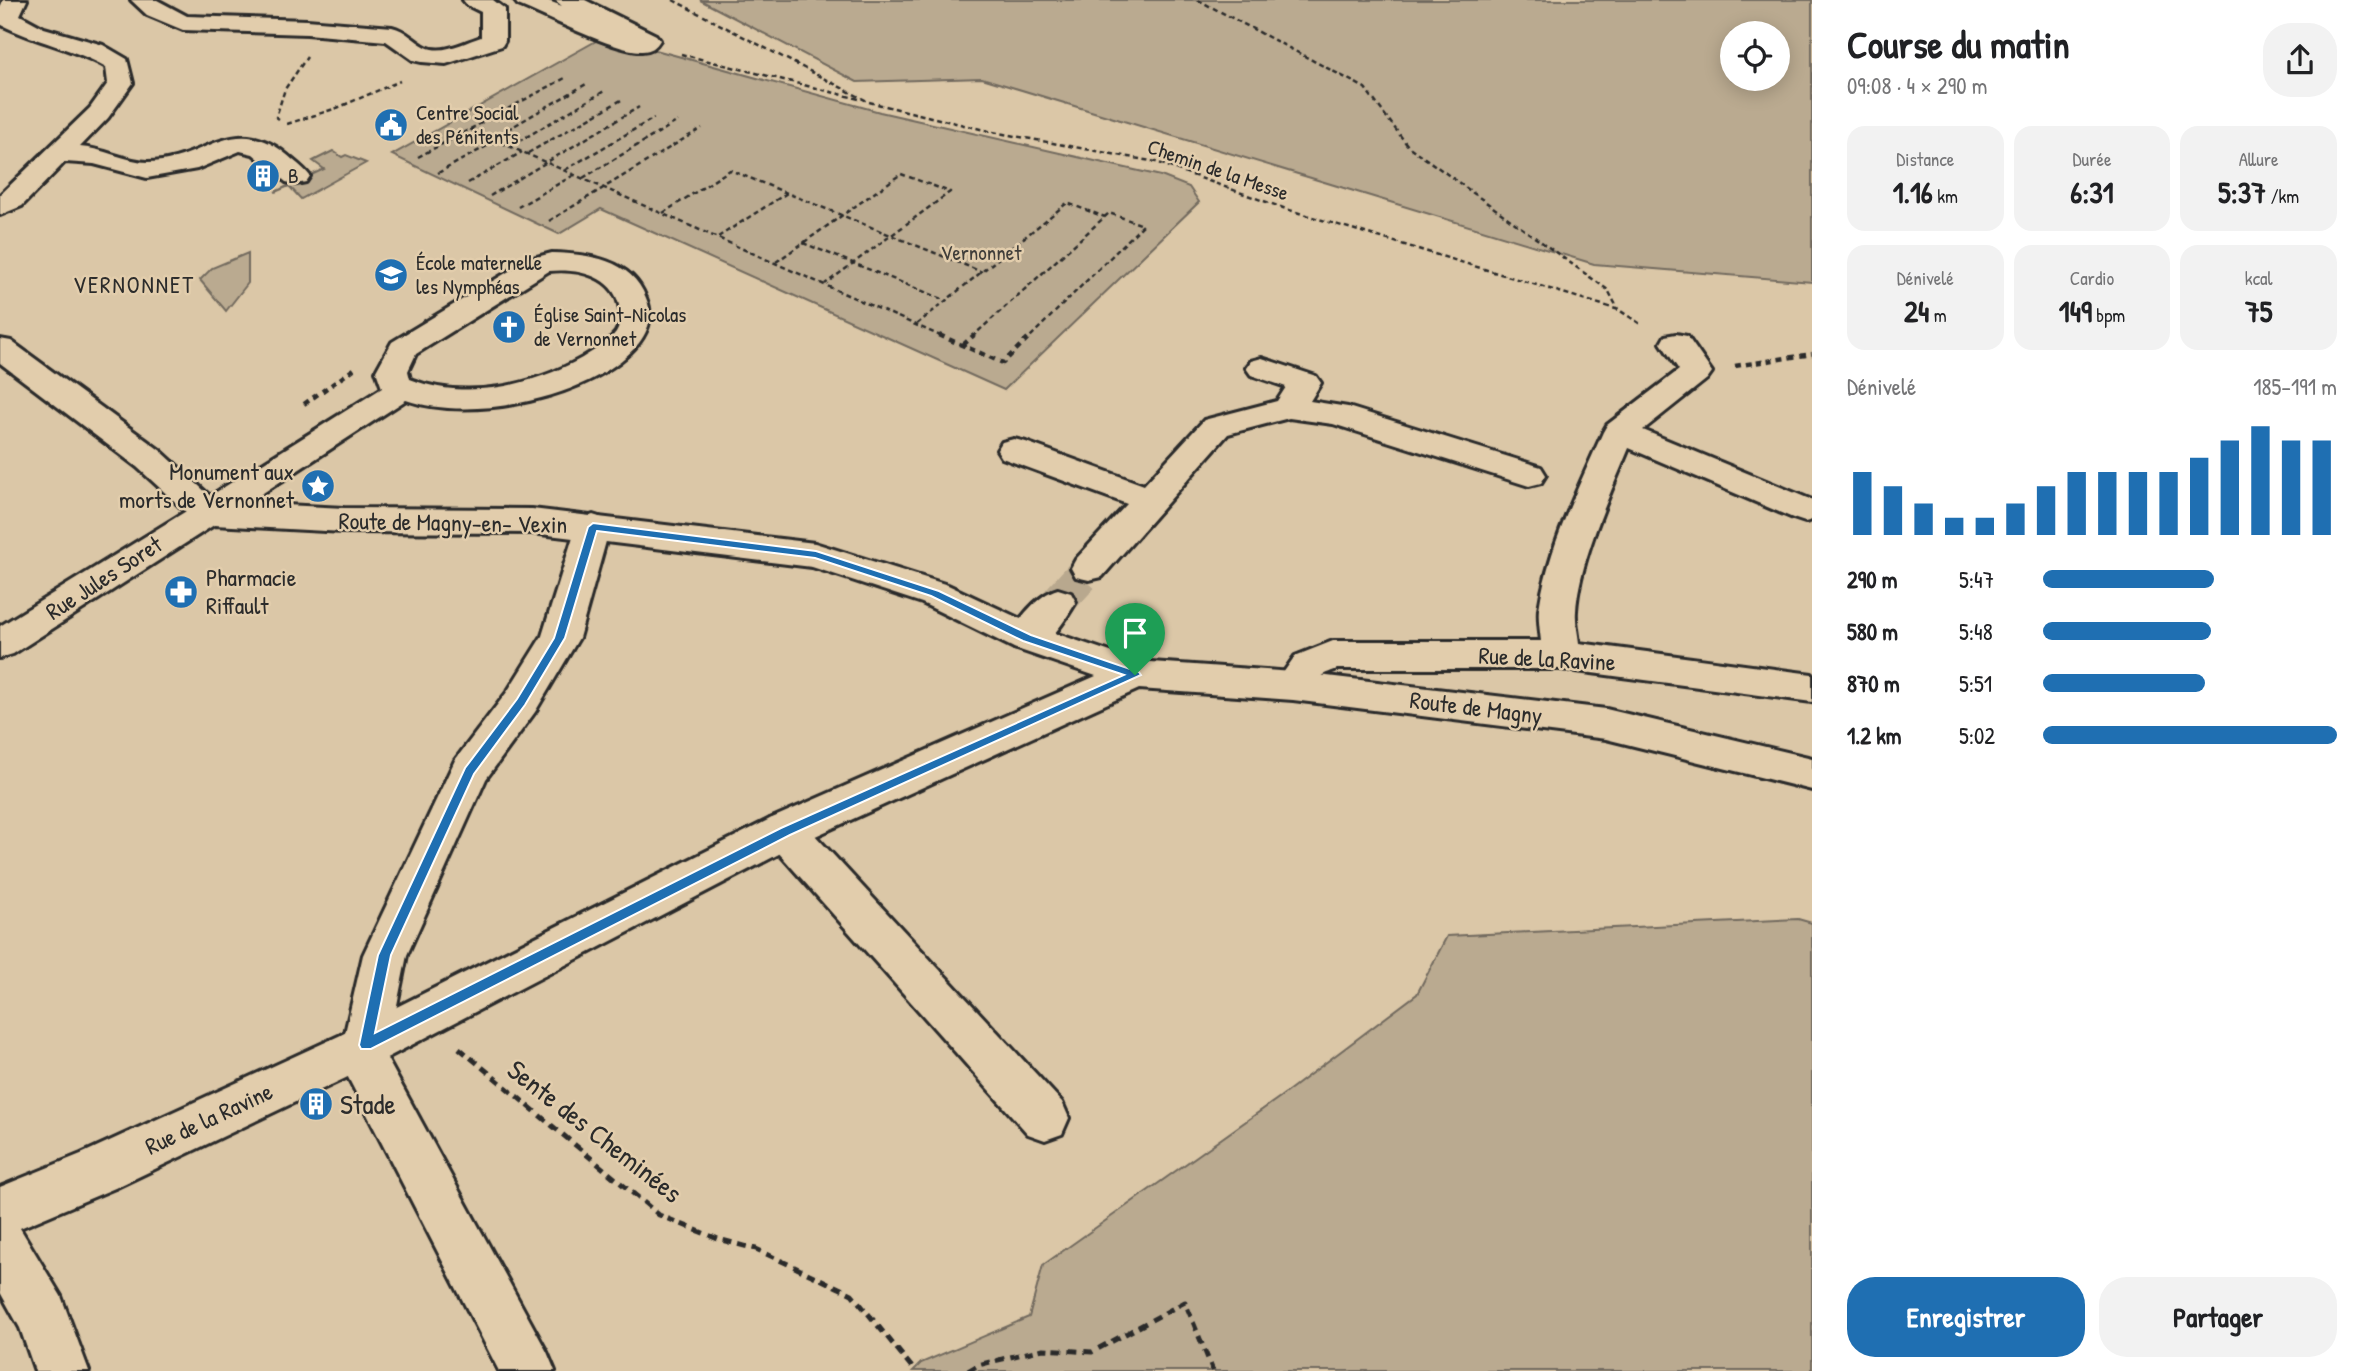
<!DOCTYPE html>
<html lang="fr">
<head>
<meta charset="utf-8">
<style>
  :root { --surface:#fff; --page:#f2f2f2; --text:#202124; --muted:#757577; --accent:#1f6fb2 }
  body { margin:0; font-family:"Patrick Hand",sans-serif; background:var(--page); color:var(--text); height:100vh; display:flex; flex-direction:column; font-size:26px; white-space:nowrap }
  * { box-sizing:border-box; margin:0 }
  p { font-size:23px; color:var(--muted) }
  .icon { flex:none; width:38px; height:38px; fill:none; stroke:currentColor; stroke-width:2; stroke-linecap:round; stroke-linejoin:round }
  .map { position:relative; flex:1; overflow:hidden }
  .sheet { display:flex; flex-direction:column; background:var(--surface); width:560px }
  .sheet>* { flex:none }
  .controls { position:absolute; left:1720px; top:21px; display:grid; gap:14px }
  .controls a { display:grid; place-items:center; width:70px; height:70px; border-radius:50%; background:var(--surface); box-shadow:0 4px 18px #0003; font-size:35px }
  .pin { position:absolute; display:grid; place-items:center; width:60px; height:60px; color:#fff; margin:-72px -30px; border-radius:50% 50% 50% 0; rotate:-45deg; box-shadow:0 0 7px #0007 }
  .pin .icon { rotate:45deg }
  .round { display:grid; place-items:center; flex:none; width:74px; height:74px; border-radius:28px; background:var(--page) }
  .overview { display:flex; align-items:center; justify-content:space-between; height:119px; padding:0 35px }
  h1 { font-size:38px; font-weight:800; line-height:52px }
  .metrics { display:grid; grid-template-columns:repeat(3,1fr); gap:10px; height:119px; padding:7px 35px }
  .metrics div { display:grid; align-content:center; border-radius:18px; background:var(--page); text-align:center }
  .metrics b { font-size:30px; font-weight:800 }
  .metrics small { font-size:19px; font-weight:400 }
  .metrics p { font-size:19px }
  .chart { height:196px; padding:14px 35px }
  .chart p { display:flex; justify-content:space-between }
  .chart svg { width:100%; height:126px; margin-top:7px; stroke:var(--accent); stroke-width:6 }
  .action { display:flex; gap:14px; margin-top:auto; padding:14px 35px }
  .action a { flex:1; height:80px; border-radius:28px; background:var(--accent); color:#fff; font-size:28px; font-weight:800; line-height:80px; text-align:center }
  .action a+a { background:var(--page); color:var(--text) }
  ul { padding:0 35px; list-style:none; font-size:23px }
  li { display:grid; grid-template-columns:112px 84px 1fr; align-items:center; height:52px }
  li i { height:18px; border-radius:9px; background:var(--accent) }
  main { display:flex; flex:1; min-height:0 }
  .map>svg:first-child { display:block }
  .green { fill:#baaa90; stroke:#726a5e; stroke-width:2; fill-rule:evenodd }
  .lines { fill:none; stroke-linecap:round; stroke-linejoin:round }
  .minor-tunnel { stroke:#b8a88e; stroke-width:35; stroke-dasharray:35 18; stroke-linecap:butt }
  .minor-casing { stroke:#2b2b2b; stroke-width:6 }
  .major-casing { stroke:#2b2b2b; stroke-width:6 }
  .path-far2 { stroke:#2b2b2b; stroke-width:2.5; stroke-dasharray:5 3.5; stroke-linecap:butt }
  .path-far1 { stroke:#2b2b2b; stroke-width:4.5; stroke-dasharray:6 5; stroke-linecap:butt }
  .path { stroke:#2b2b2b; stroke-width:5; stroke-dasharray:9 6; stroke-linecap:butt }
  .minor { fill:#e2cdac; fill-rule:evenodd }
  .major { fill:#e2cdac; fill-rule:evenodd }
  .route { fill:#1f6fb2; stroke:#fff; stroke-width:2; fill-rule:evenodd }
  .labels { text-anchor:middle; stroke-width:5; stroke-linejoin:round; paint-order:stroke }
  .far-poi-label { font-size:21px; fill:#2b2b2b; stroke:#e2cdac; text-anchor:start }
  .far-street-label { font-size:21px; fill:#2b2b2b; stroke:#e2cdac }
  .far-park-label { font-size:21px; fill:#403e3a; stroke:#e2cdac }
  .far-quarter-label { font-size:23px; letter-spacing:2px; fill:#2b2b2b; stroke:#e2cdac }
  .poi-label { font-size:24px; fill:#2b2b2b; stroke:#e2cdac; text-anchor:end }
  .street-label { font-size:24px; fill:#2b2b2b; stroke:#e2cdac }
  .near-poi-label { font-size:28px; fill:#2b2b2b; stroke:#e2cdac; text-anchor:start }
  .near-street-label { font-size:28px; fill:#2b2b2b; stroke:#e2cdac }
</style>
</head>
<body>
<main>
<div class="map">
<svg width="1812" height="1371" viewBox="0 0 1812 1371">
  <rect width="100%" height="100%" fill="#dbc7a7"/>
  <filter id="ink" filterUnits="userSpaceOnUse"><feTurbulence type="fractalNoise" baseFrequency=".0143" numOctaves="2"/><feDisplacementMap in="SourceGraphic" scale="14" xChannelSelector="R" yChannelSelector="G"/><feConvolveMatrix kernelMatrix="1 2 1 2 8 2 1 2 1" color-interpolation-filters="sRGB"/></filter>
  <g filter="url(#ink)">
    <g class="green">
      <path d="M 700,0 L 1812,0 L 1812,282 L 1594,264 L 982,78 L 857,82 ZM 1732,33 L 1778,33 L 1778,79 L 1732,79 Z"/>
      <path d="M 605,36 L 880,112 L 1161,176 L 1189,187 L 1199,202 L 1004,390 L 601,209 L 559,234 L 392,155 Z"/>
      <path d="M 333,151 L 342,157 L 346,155 L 366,163 L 301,199 L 289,186 L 275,192 L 324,169 L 313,161 Z"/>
      <path d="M 248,253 L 248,283 L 226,311 L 200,280 L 212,268 Z"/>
      <path d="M 1798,919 L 1812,923 L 1812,1371 L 913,1371 L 921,1363 L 1029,1317 L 1043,1265 L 1280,1097 L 1417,994 L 1447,936 Z"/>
    </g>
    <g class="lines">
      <path class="minor-tunnel" d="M 1058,602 L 1089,568"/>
      <g class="minor-casing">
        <g id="minor">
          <path d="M 3,0 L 27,0 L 20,15 L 44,28 L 103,45 L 127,59 L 133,83 L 108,118 L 80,147 C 103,148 126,162 148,162 C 203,162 233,111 286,154 C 294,161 303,167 310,176 L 306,182 L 296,184 L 286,182 L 253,154 L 240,151 L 197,169 L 147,178 L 94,164 L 65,162 L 22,206 L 0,215 L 0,195 L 90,108 L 108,83 L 106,67 C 73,48 34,42 0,24 L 0,8 Z"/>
          <path d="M 131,0 L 157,0 L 187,16 L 307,20 L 392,27 C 406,30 414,41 426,47 C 443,55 465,42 481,37 L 481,12 L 467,5 L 463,0 L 493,0 L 505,9 L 505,41 L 502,46 L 446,64 L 422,62 L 413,60 L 386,41 L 307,34 L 183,30 L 147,15 Z"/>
          <path d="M 514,0 L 546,0 L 562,6 L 555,0 L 585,0 L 656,35 L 660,40 C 656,47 651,51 642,51 C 616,52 546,16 518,5 Z"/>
          <path d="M 552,253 C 588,254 632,259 646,298 C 653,315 650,328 639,343 C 595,398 471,423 406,400 L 220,521 L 208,525 L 196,521 L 137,467 L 0,363 L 0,339 L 11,341 L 161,451 L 210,496 L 382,388 L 376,371 L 392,342 L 529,259 ZM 549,271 C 578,268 617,276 620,311 C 621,317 620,326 616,332 C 608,343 593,351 582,358 C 532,386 465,401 410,379 L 408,371 L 416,354 Z"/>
          <path d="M 1676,334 L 1687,336 L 1712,372 L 1707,379 L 1643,430 L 1812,500 L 1812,520 L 1805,522 L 1793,518 L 1629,448 C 1610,494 1579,562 1576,611 C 1575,621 1578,633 1579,643 L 1812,674 L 1812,702 L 1561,669 L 1337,669 C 1333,671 1325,673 1321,676 C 1303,691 1309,705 1279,696 L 1274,686 L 1295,656 L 1333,641 L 1541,641 C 1540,631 1538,619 1539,609 C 1548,548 1578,488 1603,432 L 1607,425 L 1679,370 L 1661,343 L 1665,336 Z"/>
          <path d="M 1262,358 L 1316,376 L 1321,383 L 1310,401 L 1348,407 L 1541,467 L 1546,475 L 1541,483 L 1529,486 L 1333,424 L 1289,418 L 1228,434 L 1102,577 L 1089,580 L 1076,577 L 1071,568 L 1076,559 L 1127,504 L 1002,458 L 997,450 L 1002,442 L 1014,439 L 1026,442 L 1144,485 L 1204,420 L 1277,401 L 1286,387 L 1251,375 L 1246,368 L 1251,361 Z"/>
          <path d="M 593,515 L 605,519 L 610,527 L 579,638 L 535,712 L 486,779 L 407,955 L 389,1045 L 385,1055 L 547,1352 L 555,1371 L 499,1371 L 334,1050 L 341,1035 L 345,1033 L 363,955 L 455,760 L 507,692 L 542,636 L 576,527 L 581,519 Z"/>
          <path d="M 1058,589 L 1071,593 L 1076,602 C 1068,616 1054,637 1041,647 C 1032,653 1023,650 1014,648 L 1008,638 C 1019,619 1037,595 1058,589 Z"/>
          <path d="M 785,814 L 800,819 L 1062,1102 L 1069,1118 L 1062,1134 L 1045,1140 L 1028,1134 L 770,843 L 764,831 L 770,819 Z"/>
        </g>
      </g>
      <g class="major-casing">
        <path id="major" d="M 208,501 L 344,508 L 532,509 L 815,543 L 948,585 L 1040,628 L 1137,661 L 1293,672 L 1606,709 L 1812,758 L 1812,790 L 1606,739 L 1293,700 L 1139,689 L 800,843 L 373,1065 L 115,1188 L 20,1228 L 61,1296 L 89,1371 L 35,1371 L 20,1328 L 0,1292 L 0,1187 L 81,1154 L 341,1035 L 770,819 L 1096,676 L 1014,648 L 922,603 L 812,567 L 532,533 L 344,532 L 214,525 L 13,654 L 0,658 L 0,626 L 196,505 Z"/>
      </g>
      <g class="path-far2">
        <path d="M 673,0 L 869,102 L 993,132 L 1156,162 L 1286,209 L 1619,310 L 1642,325"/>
        <path d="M 1198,0 L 1365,88 L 1408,146 L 1608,290 L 1618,309"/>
        <path d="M 681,54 L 859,99"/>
        <path d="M 279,119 L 276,117 L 285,89 L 307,57"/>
        <path d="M 287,124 L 337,108 L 400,81"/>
        <path d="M 470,129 L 943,337"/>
        <path d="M 493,138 L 588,83"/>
        <path d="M 511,146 L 606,90"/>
        <path d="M 528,153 L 623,99"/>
        <path d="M 418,157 L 567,77"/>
        <path d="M 565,170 L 654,118"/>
        <path d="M 438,173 L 496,141"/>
        <path d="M 583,178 L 678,121"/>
        <path d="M 468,183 L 522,152"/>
        <path d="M 490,196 L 639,107"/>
        <path d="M 518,207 L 574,175"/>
        <path d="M 663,213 L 730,170 L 982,272"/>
        <path d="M 549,221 L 702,128"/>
        <path d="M 718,237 L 787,193"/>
        <path d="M 803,243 L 945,300"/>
        <path d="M 776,262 L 901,174 L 950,192 L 825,284"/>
        <path d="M 917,324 L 1067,203 L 1105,217"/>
        <path d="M 972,337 L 1109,213 L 1143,225 L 1030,337"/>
      </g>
      <g class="path-far1">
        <path d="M 939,335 L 1003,363 L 1031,335"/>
        <path d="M 963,345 L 974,335"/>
        <path d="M 1735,366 L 1812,354"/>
        <path d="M 304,404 L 354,369"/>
      </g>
      <g class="path">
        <path d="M 459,1048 L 659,1215 L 718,1239 L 756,1249 L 852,1294 L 915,1371"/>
        <path d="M 968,1371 L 978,1365 L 1043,1349 L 1092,1352 L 1185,1302 L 1213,1371"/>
      </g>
      <use href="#minor" class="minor"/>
      <use href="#major" class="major"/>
    </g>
  </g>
  <path class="route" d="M 593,523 L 816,551 L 939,591 L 1031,635 L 1139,672 L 1141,675 L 790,835 L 371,1049 L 361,1049 L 359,1045 L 378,955 L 465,768 L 517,699 L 554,638 L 588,527 ZM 597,531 L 815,558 L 931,596 L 1023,641 L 1124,675 L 781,828 L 375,1033 L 391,955 L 474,774 L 525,705 L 565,638 Z"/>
  <defs>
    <g id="civic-disc" transform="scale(1.75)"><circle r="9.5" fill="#1f6fb2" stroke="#e2cdac"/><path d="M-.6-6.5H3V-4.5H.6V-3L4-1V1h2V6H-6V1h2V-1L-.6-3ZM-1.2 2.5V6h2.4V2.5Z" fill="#fff"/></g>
    <g id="building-disc" transform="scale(1.75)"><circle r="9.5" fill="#1f6fb2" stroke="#e2cdac"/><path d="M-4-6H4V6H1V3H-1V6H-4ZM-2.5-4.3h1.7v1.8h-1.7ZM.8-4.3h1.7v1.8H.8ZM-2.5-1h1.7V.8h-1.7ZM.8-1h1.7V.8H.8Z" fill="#fff"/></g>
    <g id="school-disc" transform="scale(1.75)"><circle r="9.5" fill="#1f6fb2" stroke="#e2cdac"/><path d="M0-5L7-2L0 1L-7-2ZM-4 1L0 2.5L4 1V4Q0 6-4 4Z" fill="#fff"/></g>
    <g id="church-disc" transform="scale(1.75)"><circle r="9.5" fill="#1f6fb2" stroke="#e2cdac"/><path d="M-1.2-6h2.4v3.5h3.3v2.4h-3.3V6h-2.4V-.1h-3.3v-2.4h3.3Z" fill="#fff"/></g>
    <g id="sight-disc" transform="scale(1.75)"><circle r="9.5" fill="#1f6fb2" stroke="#e2cdac"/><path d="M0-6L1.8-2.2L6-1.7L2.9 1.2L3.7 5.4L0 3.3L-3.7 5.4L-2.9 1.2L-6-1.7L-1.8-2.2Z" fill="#fff"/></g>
    <g id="pharmacy-disc" transform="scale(1.75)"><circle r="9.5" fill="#1f6fb2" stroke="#e2cdac"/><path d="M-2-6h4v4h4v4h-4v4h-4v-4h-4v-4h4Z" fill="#fff"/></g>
  </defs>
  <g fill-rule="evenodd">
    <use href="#civic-disc" x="391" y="125"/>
    <use href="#building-disc" x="263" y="176"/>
    <use href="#school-disc" x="391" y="275"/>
    <use href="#church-disc" x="509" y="327"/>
    <use href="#sight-disc" x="318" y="486"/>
    <use href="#pharmacy-disc" x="181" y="592"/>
    <use href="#building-disc" x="316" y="1104"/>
  </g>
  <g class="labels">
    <g class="far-poi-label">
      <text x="416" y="120">Centre Social<tspan x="416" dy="24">des Pénitents</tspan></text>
      <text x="288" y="183">B</text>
      <text x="416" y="270">École maternelle<tspan x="416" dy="24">les Nymphéas</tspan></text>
      <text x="534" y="322">Église Saint-Nicolas<tspan x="534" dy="24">de Vernonnet</tspan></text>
    </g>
    <g class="far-street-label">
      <text transform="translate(1218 170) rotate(19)" y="7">Chemin de la Messe</text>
    </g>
    <g class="far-park-label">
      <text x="981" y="260">Vernonnet</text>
    </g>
    <g class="far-quarter-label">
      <text x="134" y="293">VERNONNET</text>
    </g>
    <g class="poi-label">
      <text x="294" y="480">Monument aux<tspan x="294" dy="28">morts de Vernonnet</tspan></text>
      <text x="206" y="586" text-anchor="start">Pharmacie<tspan x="206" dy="28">Riffault</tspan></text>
    </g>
    <g class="street-label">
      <text transform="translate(453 523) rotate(1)" y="8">Route de Magny-en- Vexin</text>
      <text transform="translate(104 578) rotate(-33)" y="8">Rue Jules Soret</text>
      <text transform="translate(1547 659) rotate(3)" y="8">Rue de la Ravine</text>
      <text transform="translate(1476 708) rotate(7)" y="8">Route de Magny</text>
      <text transform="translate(209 1119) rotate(-25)" y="8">Rue de la Ravine</text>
    </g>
    <g class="near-poi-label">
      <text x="340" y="1114">Stade</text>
    </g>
    <g class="near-street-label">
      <text transform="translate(595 1131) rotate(38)" y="10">Sente des Cheminées</text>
    </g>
  </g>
</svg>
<div class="controls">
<a><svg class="icon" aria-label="locate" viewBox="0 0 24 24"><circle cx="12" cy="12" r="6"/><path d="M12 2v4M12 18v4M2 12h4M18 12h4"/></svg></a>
</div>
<div class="pin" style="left:1135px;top:675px;background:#1e9e55"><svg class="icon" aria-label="arrive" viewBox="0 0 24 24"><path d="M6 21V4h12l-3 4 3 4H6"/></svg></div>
</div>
<section class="sheet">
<div class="overview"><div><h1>Course du matin</h1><p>09:08 · 4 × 290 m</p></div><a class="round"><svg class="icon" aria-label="share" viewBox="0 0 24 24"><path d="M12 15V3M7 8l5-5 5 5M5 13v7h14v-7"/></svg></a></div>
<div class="metrics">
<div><p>Distance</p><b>1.16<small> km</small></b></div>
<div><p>Durée</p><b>6:31</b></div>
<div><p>Allure</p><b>5:37<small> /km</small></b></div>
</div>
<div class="metrics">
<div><p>Dénivelé</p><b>24<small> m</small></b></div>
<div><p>Cardio</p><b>149<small> bpm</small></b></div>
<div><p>kcal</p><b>75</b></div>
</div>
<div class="chart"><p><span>Dénivelé</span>185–191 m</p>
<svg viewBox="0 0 160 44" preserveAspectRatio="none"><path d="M5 44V22M15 44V27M25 44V33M35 44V38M45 44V38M55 44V33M65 44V27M75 44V22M85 44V22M95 44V22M105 44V22M115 44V17M125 44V11M135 44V6M145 44V11M155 44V11"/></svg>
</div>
<ul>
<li><b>290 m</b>5:47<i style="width:58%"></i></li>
<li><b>580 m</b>5:48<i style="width:57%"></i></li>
<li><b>870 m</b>5:51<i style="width:55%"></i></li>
<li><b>1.2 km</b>5:02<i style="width:100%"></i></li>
</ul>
<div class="action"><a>Enregistrer</a><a>Partager</a></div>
</section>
</main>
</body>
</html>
